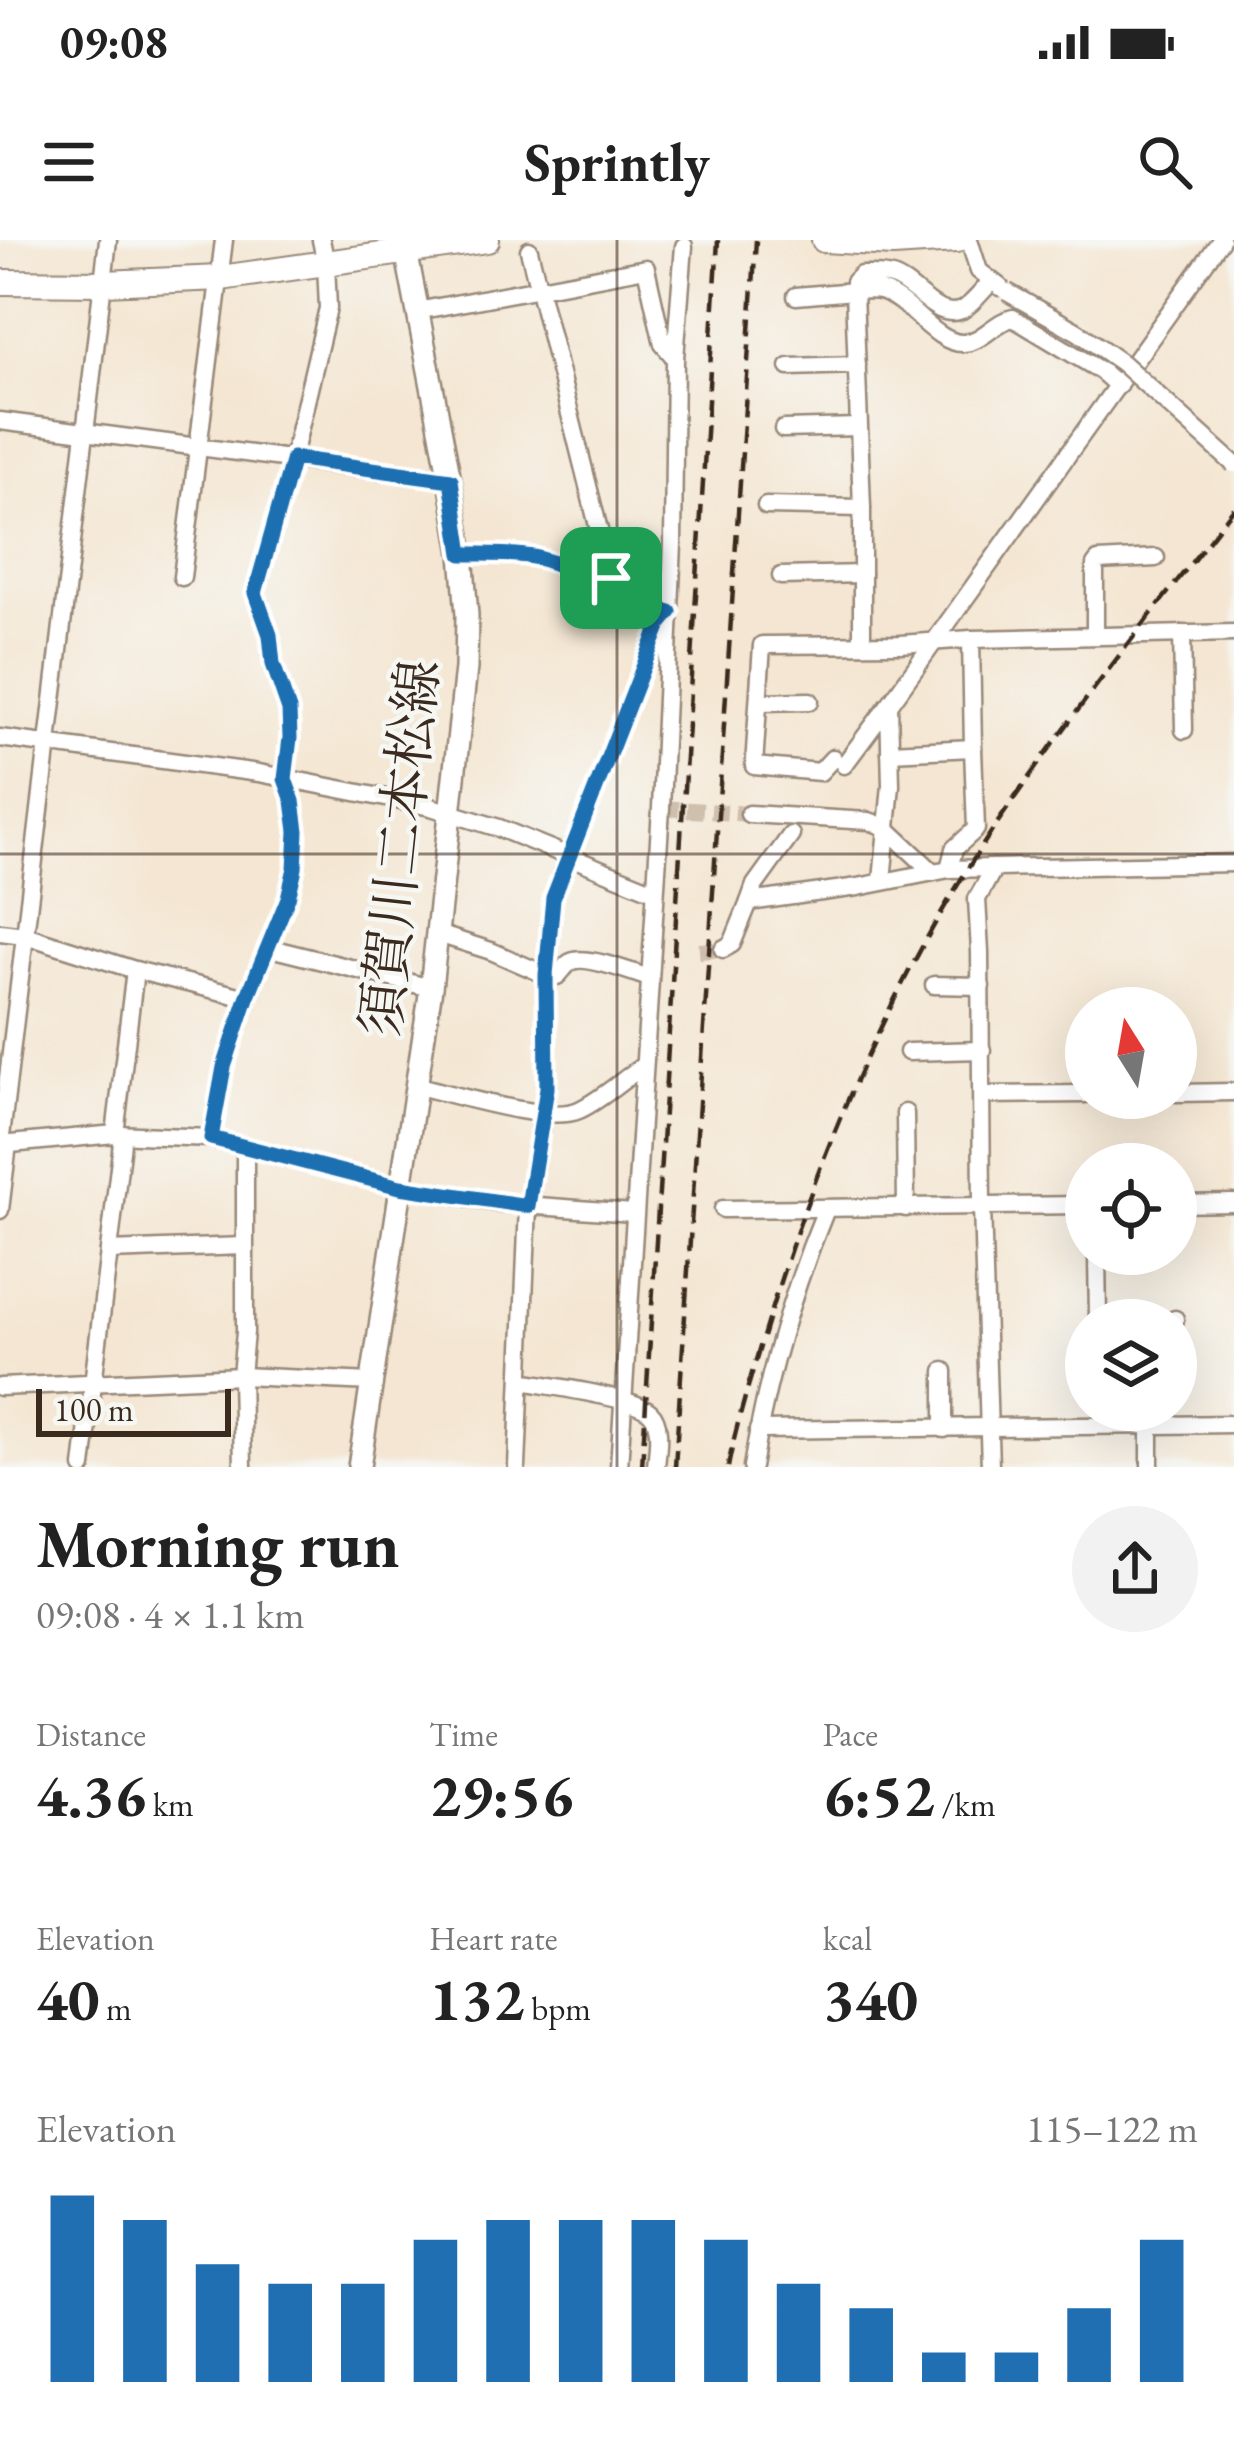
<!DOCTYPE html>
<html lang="en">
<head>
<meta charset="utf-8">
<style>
  :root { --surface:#fff; --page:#f2f2f2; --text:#222; --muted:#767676; --accent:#1f6fb2 }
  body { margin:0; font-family:"EB Garamond","Noto Serif JP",serif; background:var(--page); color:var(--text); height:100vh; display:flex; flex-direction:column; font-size:45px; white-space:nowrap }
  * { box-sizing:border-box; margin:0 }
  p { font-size:39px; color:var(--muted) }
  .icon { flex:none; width:66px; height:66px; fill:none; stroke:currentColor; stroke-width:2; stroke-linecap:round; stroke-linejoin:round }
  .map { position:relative; height:1227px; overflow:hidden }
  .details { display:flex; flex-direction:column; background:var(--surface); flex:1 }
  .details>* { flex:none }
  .needle { width:78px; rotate:349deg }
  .buttons { position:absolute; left:1065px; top:747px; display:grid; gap:24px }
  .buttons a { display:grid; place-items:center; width:132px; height:132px; border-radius:50%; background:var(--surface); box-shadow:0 12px 48px #0002; font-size:60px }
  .scale { position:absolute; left:36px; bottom:30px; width:195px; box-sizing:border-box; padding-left:12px; border:6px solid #3b2a1e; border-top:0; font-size:33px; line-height:42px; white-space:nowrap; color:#3b2a1e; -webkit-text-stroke:9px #f6f6f2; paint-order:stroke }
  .pin { position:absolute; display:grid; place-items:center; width:102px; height:102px; color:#fff; margin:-51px; border-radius:24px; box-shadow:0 6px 18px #0006 }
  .round { display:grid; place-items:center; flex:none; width:126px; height:126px; border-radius:63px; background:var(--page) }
  .headline { display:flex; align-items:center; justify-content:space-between; height:204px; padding:0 36px }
  h1 { font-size:66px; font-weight:700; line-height:90px }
  .stats { display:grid; grid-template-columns:repeat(3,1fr); gap:18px; height:204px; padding:12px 36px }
  .stats div { display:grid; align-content:center }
  .stats b { font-size:60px; font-weight:700 }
  .stats small { font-size:33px; font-weight:400 }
  .stats p { font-size:33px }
  .chart { height:336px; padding:24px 36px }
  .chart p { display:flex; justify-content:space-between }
  .chart svg { width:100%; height:216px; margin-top:12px; stroke:var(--accent); stroke-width:6 }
  .status { display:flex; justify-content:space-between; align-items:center; height:84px; padding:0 60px; background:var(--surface); direction:ltr }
  .status svg { height:33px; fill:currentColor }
  header { display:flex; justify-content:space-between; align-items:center; height:156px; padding:0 36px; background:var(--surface); font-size:54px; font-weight:700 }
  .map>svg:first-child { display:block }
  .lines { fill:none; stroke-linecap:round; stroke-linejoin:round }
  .minor-tunnel { stroke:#cfc0ae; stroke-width:16; stroke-dasharray:16 8; stroke-linecap:butt }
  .minor-casing { stroke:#988878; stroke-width:21 }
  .major-casing { stroke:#988878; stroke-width:26 }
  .highway-casing { stroke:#988878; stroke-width:28 }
  .minor { stroke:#fff; stroke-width:16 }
  .major { stroke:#fff; stroke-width:21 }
  .highway { stroke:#fff; stroke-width:24 }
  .rail { stroke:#3b2a1e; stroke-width:4.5; stroke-dasharray:18 9; stroke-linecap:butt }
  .minor-bridge-casing { stroke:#988878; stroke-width:21; stroke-linecap:butt }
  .minor-bridge { stroke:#fff; stroke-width:16 }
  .route-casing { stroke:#fff; stroke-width:24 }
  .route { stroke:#1f6fb2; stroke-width:15 }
  .grid { fill:none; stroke:#3b2a1e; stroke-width:3; stroke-opacity:0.55 }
  .labels { text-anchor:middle; stroke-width:9; stroke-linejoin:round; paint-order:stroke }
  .street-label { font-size:54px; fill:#3b2a1e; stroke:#f6f6f2 }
</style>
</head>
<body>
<div class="status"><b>09:08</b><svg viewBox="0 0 49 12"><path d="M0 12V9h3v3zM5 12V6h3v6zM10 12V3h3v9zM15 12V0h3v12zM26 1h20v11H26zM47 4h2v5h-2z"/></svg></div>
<header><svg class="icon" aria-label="menu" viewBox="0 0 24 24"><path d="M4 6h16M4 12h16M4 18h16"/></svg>Sprintly<svg class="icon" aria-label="search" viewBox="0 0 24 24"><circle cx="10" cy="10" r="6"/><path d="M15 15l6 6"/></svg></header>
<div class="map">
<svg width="1234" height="1227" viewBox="0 0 1234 1227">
  <rect width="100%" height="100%" fill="#f6f6f2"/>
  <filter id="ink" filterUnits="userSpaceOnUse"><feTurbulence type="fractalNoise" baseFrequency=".00833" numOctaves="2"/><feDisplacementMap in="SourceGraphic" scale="24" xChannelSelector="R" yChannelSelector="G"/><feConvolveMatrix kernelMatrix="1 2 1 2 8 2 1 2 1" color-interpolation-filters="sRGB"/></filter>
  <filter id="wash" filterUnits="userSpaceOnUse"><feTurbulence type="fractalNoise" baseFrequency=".004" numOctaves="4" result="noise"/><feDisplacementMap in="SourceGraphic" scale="48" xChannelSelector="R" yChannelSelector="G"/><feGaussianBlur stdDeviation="2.7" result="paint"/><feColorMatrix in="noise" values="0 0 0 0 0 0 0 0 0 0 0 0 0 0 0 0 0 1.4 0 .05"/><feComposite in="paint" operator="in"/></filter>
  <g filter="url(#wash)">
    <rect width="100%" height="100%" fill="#f4e6d2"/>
  </g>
  <g filter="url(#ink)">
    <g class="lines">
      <g class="minor-tunnel">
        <path d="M 663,568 L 749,574"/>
        <path d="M 699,711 L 723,709"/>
      </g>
      <g class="minor-casing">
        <g id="minor">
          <path d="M 969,0 L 979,31 L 1000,47"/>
          <path d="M 529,10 L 611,338 C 625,359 646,368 670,372"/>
          <path d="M 991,42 C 982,51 973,64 962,70 C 936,81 915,44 892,37 C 882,34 871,35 861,35 L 854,42 L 854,51 C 864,50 874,49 883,52 C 910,61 936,104 963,103 C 983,102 995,81 1013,78 L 1101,131 L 1118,146"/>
          <path d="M 796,56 L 854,51 L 862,268"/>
          <path d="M 417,71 L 646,28 L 663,104 L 675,118"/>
          <path d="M 789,127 L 857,125"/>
          <path d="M 0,181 L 450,240"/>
          <path d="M 783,189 L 858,187"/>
          <path d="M 766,266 L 862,268 L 862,404"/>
          <path d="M 462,314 C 485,314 510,313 533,317 C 556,321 591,340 611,338"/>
          <path d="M 781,336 L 862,334"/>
          <path d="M 182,337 L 224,0"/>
          <path d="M 1182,394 L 1184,490"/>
          <path d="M 1095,396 L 1095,325 L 1098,321 L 1156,318"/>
          <path d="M 759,462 L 810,461"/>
          <path d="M 0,498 L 259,533 L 431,567 L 499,588 L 654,651"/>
          <path d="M 890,512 L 973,508 L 971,399"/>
          <path d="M 833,518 L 820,532 L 754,526 L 762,405 L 900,404 L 971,399 L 1234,393"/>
          <path d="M 844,525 L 888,466"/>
          <path d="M 749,574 L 869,581 L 885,587 L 933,632"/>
          <path d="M 949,629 L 954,609 L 976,589 L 973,508"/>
          <path d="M 882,641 L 891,545 L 889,465 L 1221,0"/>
          <path d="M 749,662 L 755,645 L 791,595"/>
          <path d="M 0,692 L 25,695 L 135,730 L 247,758"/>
          <path d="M 438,694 L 491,711 L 546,735 L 557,736 C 562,732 565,725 571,722 C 584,714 634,733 649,738"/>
          <path d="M 270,708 L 431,748"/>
          <path d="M 723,709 L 732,704 L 749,662 L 858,647 L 949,629 L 1234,623"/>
          <path d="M 934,745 L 981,746"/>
          <path d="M 908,812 L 982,810"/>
          <path d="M 418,846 C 454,854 548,884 579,870 C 601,860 622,840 643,826"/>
          <path d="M 1176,853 L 1234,852"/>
          <path d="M 982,855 L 1086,854"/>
          <path d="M 905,873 L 906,968"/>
          <path d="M 115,894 L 135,730"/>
          <path d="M 210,898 L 224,827 L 247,758 L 288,658 L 295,628 L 297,591 L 293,561 L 285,539 L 290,498 L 289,469 L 273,424 L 270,395 L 255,353 L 293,217 L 328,68 L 326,23 L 321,0"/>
          <path d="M 0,905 L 108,0"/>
          <path d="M 0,905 L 115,894 L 210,898 L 400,947 L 497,963 L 633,973"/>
          <path d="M 1176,964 L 1234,963"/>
          <path d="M 723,969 L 1086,965"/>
          <path d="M 0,970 L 8,904"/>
          <path d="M 109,1011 L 244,1006"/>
          <path d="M 1097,1014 L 1098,1080"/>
          <path d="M 1175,1079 L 1175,1080"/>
          <path d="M 944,1131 L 944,1189"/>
          <path d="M 522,1141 C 547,1146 635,1157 650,1172 C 663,1184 657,1212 656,1227"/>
          <path d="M 0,1147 L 241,1136 L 372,1142"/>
          <path d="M 1150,1185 L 1150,1227"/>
          <path d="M 758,1190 L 1234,1184"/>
          <path d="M 83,1227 L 123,894"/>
          <path d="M 243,1227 L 241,1136 L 245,1092 L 245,909"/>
          <path d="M 517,1227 L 528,966 L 547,848 L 546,735 L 553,658 L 660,384 L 669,373"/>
          <path d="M 619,1227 L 661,568 L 673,304 L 675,118 L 684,6"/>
          <path d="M 752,1227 C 766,1139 792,1052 826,969"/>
          <path d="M 990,1227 L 982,966 L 980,712 L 977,659 L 994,628"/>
        </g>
      </g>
      <g class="major-casing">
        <path id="major" d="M 359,1227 L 431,748 L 466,428 L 467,375 L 462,314 L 450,240 L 404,0"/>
      </g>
      <g class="highway-casing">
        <g id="highway">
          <path d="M 824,0 L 893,4 L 956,0"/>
          <path d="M 0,42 L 104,43 L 221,38 L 487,0"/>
        </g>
      </g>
      <use href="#minor" class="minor"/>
      <use href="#major" class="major"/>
      <use href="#highway" class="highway"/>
      <g class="rail">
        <path d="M 642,1227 L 718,0"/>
        <path d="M 675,1227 L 756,0"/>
        <path d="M 728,1227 C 738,1176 754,1127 769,1077 C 822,903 896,733 998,582 C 1072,473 1154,371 1234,268"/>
      </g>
      <g class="minor-bridge-casing">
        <path id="minor-bridge" d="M 1007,52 L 1078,92 L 1122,123 L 1234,224"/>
      </g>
      <use href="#minor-bridge" class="minor-bridge"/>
    </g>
  </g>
  <g class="lines" filter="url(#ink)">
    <g class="route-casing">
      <path id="route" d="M 293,218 L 451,240 L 462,314 C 485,314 510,313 533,317 C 556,321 590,340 611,338 C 625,359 646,368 670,372 L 660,384 L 553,658 L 546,735 L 547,848 L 528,966 L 400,947 L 211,898 L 224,827 L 247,758 L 288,658 L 295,628 L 297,591 L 293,561 L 285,539 L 290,498 L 289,470 L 273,424 L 270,395 L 255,353 Z"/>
    </g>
    <use href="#route" class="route"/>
  </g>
  <path class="grid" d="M 617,0 L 617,1227M 0,614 L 1234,614"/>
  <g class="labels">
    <g class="street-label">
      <text transform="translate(399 608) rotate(-84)" y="19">須賀川二本松線</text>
    </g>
  </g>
</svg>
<div class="buttons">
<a><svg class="needle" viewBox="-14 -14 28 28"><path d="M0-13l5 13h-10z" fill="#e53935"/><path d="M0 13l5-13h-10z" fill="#767676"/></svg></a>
<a><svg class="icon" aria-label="locate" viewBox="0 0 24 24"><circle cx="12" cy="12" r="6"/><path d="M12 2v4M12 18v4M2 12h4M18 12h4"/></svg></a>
<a><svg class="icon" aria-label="layers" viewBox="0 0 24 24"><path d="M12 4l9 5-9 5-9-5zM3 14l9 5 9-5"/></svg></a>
</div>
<div class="scale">100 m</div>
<div class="pin" style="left:611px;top:338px;background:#1e9e55"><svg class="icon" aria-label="arrive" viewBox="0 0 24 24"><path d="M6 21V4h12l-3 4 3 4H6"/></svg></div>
</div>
<section class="details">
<div class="headline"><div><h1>Morning run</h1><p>09:08 · 4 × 1.1 km</p></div><a class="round"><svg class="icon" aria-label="share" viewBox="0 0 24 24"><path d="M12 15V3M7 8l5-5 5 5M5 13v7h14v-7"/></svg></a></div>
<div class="stats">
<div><p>Distance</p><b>4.36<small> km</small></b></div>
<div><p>Time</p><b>29:56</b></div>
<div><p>Pace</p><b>6:52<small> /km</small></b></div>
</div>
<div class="stats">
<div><p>Elevation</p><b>40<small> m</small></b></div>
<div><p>Heart rate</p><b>132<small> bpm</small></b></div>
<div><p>kcal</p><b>340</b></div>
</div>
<div class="chart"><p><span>Elevation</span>115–122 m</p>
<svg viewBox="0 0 160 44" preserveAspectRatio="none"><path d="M5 44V6M15 44V11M25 44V20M35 44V24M45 44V24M55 44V15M65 44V11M75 44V11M85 44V11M95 44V15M105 44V24M115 44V29M125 44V38M135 44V38M145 44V29M155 44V15"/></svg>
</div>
</section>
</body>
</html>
